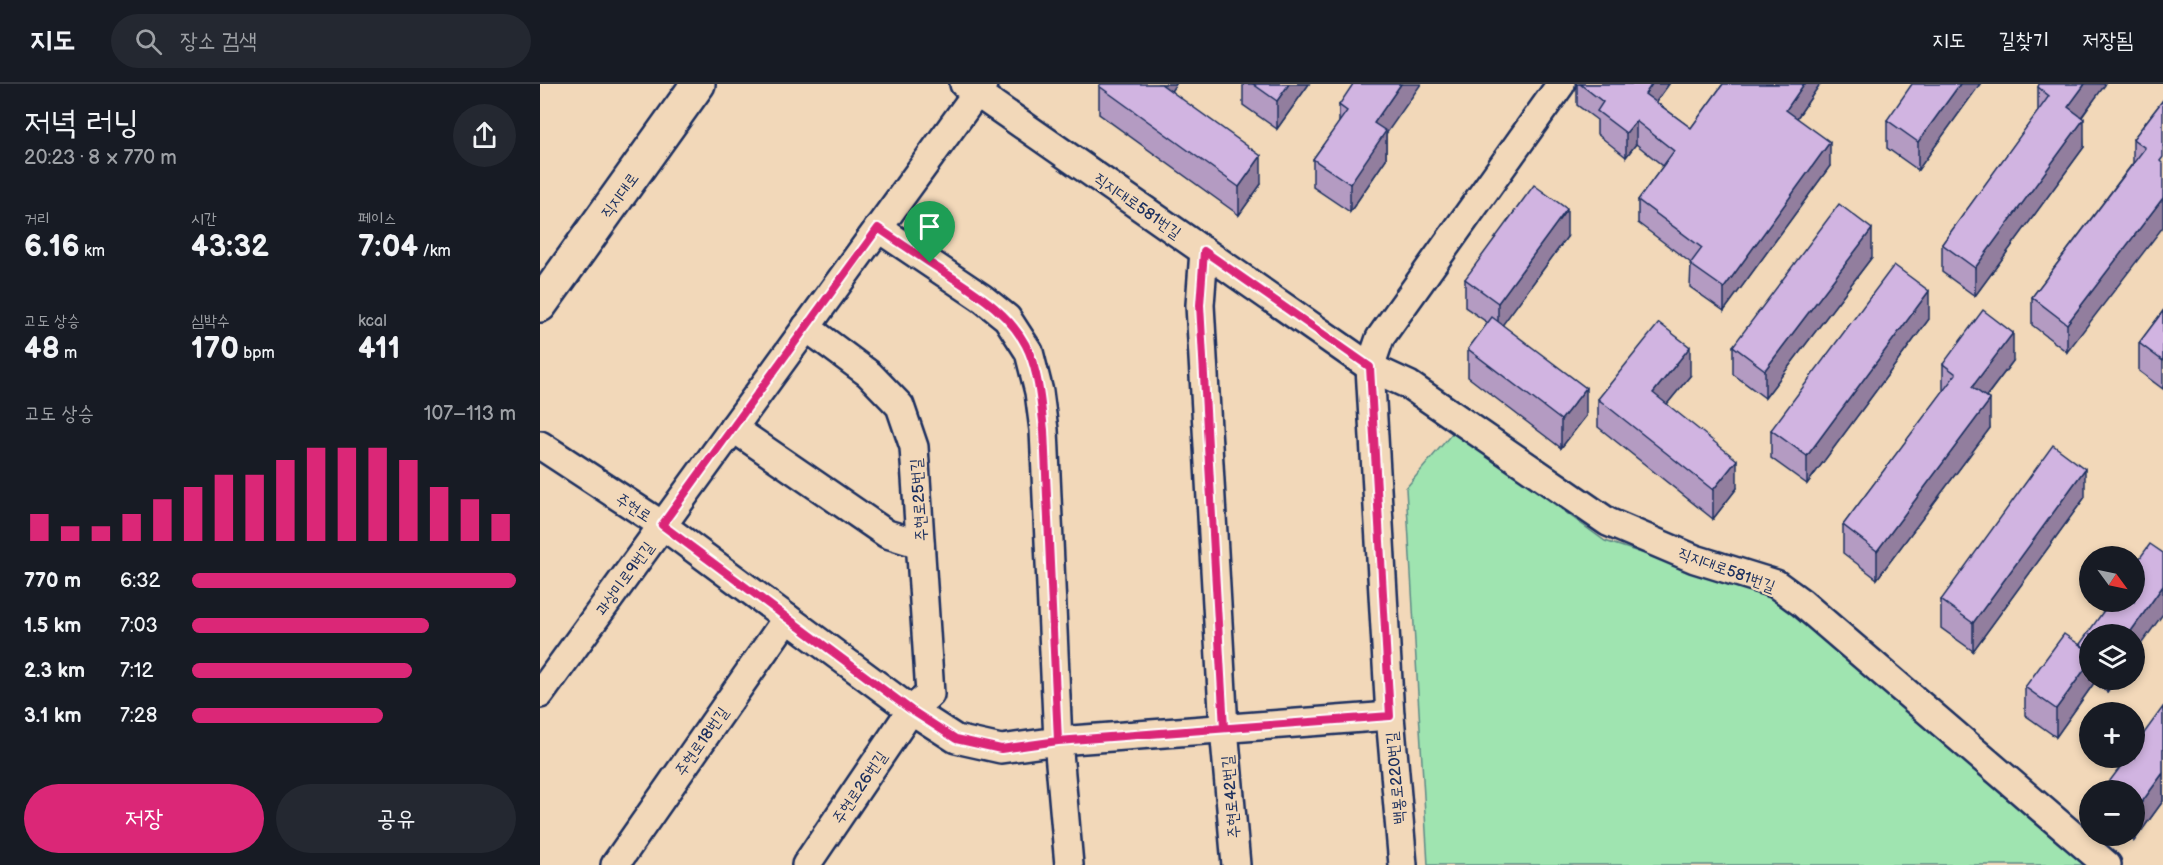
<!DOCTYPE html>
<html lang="ko">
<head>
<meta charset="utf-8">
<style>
  :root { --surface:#171b24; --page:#242831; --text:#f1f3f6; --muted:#9ea1a6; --line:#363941; --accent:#db2777 }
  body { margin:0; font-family:"Balsamiq Sans","Poor Story",sans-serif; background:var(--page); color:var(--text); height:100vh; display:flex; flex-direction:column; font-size:22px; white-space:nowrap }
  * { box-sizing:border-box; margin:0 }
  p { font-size:20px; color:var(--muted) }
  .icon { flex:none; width:33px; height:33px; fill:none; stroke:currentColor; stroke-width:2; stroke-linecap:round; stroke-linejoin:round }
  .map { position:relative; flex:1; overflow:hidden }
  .side { display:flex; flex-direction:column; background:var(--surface); width:540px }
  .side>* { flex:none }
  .needle { width:39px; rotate:123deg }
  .buttons { position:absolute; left:1539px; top:462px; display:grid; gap:12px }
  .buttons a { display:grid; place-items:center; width:66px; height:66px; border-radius:50%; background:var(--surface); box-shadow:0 3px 9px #0003; font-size:30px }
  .pin { position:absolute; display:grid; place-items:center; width:51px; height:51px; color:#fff; margin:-62px -26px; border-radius:50% 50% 50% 0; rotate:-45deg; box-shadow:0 0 6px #0007 }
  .pin .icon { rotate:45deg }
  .round { display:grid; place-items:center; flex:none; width:63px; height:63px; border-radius:32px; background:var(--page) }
  .overview { display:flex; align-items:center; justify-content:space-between; height:102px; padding:0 24px }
  h1 { font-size:33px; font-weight:600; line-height:45px }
  .stats { display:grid; grid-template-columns:repeat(3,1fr); gap:9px; height:102px; padding:6px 24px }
  .stats div { display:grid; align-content:center }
  .stats b { font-size:30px; font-weight:600 }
  .stats small { font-size:16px; font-weight:400 }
  .stats p { font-size:16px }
  .chart { height:168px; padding:12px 24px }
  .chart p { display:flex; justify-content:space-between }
  .chart svg { width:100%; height:108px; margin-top:6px; stroke:var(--accent); stroke-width:6 }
  .button { display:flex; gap:12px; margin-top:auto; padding:12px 24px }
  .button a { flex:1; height:69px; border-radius:36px; background:var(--accent); color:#fff; font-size:24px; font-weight:600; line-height:69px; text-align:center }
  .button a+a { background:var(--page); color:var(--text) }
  ul { padding:0 24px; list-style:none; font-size:20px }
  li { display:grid; grid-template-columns:96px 72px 1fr; align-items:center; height:45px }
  li i { height:15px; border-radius:8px; background:var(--accent) }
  header { display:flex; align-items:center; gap:36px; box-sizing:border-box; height:84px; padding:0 30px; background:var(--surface); border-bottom:2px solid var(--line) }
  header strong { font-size:28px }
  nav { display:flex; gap:33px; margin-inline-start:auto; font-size:21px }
  .search { width:420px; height:54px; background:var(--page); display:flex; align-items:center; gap:15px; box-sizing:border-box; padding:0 21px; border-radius:33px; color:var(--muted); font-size:22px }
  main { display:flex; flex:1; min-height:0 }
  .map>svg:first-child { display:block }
  .green { fill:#9fe4b0; stroke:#5d8a87; stroke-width:1.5 }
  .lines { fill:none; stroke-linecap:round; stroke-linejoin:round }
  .minor-casing { stroke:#1b2f5e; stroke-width:32 }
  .tertiary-casing { stroke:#1b2f5e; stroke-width:38 }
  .minor { stroke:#f2d8b9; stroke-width:27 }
  .tertiary { stroke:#f2d8b9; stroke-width:33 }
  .wall { fill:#b49bc2; stroke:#1b2f5e; stroke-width:1.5 }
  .shaded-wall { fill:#927e9e; stroke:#1b2f5e; stroke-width:1.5 }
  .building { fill:#d1b4e1; stroke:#1b2f5e; stroke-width:1.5 }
  .route-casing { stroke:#fff; stroke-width:12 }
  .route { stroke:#db2777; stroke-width:8 }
  .labels { text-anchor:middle; stroke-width:4.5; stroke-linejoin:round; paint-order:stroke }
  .street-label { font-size:16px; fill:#1b2f5e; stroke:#f2d8b9 }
</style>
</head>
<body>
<header>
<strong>지도</strong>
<div class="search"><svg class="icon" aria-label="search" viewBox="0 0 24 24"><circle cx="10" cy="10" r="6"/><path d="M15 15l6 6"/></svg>장소 검색</div>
<nav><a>지도</a><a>길찾기</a><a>저장됨</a></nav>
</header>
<main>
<section class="side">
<div class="overview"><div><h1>저녁 러닝</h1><p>20:23 · 8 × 770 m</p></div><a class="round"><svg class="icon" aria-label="share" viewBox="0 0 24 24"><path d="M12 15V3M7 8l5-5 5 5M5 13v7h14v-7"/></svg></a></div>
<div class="stats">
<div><p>거리</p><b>6.16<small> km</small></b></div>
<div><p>시간</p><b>43:32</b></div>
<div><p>페이스</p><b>7:04<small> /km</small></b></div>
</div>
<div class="stats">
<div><p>고도 상승</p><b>48<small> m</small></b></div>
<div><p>심박수</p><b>170<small> bpm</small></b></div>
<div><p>kcal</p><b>411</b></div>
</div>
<div class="chart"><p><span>고도 상승</span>107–113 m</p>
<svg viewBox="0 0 160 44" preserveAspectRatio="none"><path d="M5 44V33M15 44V38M25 44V38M35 44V33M45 44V27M55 44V22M65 44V17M75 44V17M85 44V11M95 44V6M105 44V6M115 44V6M125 44V11M135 44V22M145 44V27M155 44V33"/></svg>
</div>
<ul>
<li><b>770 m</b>6:32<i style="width:100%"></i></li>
<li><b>1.5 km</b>7:03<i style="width:73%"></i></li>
<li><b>2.3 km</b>7:12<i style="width:68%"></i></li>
<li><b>3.1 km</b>7:28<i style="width:59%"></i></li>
</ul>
<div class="button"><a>저장</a><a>공유</a></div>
</section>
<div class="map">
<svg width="1623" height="781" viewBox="0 0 1623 781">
  <rect width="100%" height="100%" fill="#f2d8b9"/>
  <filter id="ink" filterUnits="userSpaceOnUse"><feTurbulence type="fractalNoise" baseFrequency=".0167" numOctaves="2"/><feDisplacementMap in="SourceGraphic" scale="12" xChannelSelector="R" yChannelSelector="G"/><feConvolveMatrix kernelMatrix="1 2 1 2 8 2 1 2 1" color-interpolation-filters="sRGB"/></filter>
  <g filter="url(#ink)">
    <path class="green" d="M 914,347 L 1065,457 L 1234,512 L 1550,781 L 888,781 L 866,404 Z"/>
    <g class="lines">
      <g class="minor-casing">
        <g id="minor">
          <path d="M 424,0 L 830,283 L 869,301 L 1068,438 L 1155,475 L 1236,500 L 1262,519 L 1567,781"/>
          <path d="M 338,144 L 442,214 L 467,234 L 489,268 L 499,308 L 504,346 L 518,657 L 529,781"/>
          <path d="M 664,167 L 660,221 L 684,644 L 696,781"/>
          <path d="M 266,243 L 329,290 L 360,322 L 374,363 L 390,610 L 371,626 L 266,781"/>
          <path d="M 193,344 L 347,450 L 380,460"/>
          <path d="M 0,361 L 122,441 L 371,626 L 416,655 L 461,665 L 518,657 L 850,632"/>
          <path d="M 0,610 L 443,0"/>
          <path d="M 75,781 L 247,534"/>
          <path d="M 863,781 L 850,632 L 830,283 L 840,254 L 1021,0"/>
        </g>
      </g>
      <g class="tertiary-casing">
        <path id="tertiary" d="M 0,221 L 158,0"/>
      </g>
      <use href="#minor" class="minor"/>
      <use href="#tertiary" class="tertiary"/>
    </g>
    <g class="wall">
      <path d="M 636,0 L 631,7 L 721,100 L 699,131 L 559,30 L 559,2 Z"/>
      <path d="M 703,0 L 769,0 L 737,45 L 703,21 Z"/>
      <path d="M 1037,0 L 1129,0 L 1116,18 L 1151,44 L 1183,0 L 1280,0 L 1257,34 L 1290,82 L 1184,227 L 1150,203 L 1151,179 L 1098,139 L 1098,116 L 1123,82 L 1096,60 L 1086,73 L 1057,50 L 1057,36 L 1037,21 Z"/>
      <path d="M 1440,0 L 1378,86 L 1347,64 L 1347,36 Z"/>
      <path d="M 1565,0 L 1542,33 L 1544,63 L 1435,212 L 1402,188 L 1402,160 L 1498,28 L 1498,3 Z"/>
      <path d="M 1623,16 L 1527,268 L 1492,241 L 1492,213 L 1593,79 L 1593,55 Z"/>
      <path d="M 799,21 L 846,50 L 846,75 L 810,128 L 773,103 L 773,75 L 799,39 Z"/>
      <path d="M 1027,153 L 962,241 L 1046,332 L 1021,364 L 928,293 L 928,265 L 948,239 L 925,223 L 925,195 Z"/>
      <path d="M 1332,173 L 1225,314 L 1193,290 L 1193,262 Z"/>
      <path d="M 1623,227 L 1623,305 L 1599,287 L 1599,259 Z"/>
      <path d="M 1389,235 L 1267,400 L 1231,374 L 1231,346 Z"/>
      <path d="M 1473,277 L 1446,313 L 1450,344 L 1337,495 L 1303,469 L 1303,441 L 1403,308 L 1403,280 Z"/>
      <path d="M 1150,292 L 1127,320 L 1197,404 L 1173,435 L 1058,343 L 1058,315 Z"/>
      <path d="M 1545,413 L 1433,567 L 1401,544 L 1401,516 Z"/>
      <path d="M 1550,550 L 1550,596 L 1576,596 L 1567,608 L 1554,599 L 1516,653 L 1485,631 L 1485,603 L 1540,561 Z"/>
      <path d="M 1623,623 L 1623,717 L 1594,757 L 1586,752 L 1594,752 Z"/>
    </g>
    <g class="shaded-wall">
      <path d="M 618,0 L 636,0 L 618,26 Z"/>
      <path d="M 749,0 L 769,0 L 737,45 L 737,17 Z"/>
      <path d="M 861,0 L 881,0 L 846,50 L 846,75 L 810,128 L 810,100 L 834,39 Z"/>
      <path d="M 1112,0 L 1129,0 L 1105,33 L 1105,10 Z"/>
      <path d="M 1264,0 L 1280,0 L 1246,50 L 1246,26 Z"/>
      <path d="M 1420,0 L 1440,0 L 1378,86 L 1378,58 Z"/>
      <path d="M 1545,0 L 1565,0 L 1565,1 L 1528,51 L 1528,23 Z"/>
      <path d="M 1544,35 L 1544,63 L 1435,212 L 1435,184 Z"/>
      <path d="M 1096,37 L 1096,60 L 1086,73 L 1086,49 Z"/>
      <path d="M 1290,58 L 1290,82 L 1184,227 L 1184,204 Z"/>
      <path d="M 721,72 L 721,100 L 699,131 L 699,103 Z"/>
      <path d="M 1623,114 L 1623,143 L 1527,268 L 1527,240 Z"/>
      <path d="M 1027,125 L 1027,153 L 958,247 L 958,219 Z"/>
      <path d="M 1332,145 L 1332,173 L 1225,314 L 1225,286 Z"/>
      <path d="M 1389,207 L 1389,235 L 1267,400 L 1267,372 Z"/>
      <path d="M 1473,249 L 1473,277 L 1432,331 L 1432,303 Z"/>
      <path d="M 1150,263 L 1150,292 L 1113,337 L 1113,309 Z"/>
      <path d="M 1046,304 L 1046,332 L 1021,364 L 1021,336 Z"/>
      <path d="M 1450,316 L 1450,344 L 1337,495 L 1337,467 Z"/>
      <path d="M 1197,376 L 1197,404 L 1173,435 L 1173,406 Z"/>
      <path d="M 1545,385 L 1545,413 L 1433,567 L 1433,539 Z"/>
      <path d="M 1623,502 L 1623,530 L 1594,570 L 1594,550 L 1589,550 Z"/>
      <path d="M 1550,578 L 1550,596 L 1554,596 L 1554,599 L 1516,653 L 1516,625 Z"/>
      <path d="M 1567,596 L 1576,596 L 1567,608 Z"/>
      <path d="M 1623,689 L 1623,717 L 1594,757 L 1594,729 Z"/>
    </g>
    <g class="building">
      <path d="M 561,0 L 621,0 L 721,72 L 699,103 L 559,2 Z"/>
      <path d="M 713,0 L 749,0 L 737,17 Z"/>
      <path d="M 813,0 L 861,0 L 834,39 L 846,47 L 810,100 L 773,75 L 807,27 L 799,21 Z"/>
      <path d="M 1040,0 L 1112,0 L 1105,10 L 1151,44 L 1183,0 L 1264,0 L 1246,26 L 1290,58 L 1184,204 L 1150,180 L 1162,164 L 1098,116 L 1134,67 L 1096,37 L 1086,49 L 1057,27 L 1063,18 Z"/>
      <path d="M 1372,0 L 1420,0 L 1378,58 L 1347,36 Z"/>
      <path d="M 1499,0 L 1545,0 L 1528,23 L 1544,35 L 1435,184 L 1402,160 L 1509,12 L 1498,3 Z"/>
      <path d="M 1623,16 L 1623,73 L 1620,77 L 1623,80 L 1623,114 L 1527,240 L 1492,213 L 1605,64 L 1593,55 Z"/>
      <path d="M 994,101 L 1027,125 L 958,219 L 925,195 Z"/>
      <path d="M 1299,120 L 1332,145 L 1225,286 L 1193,262 Z"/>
      <path d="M 1354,181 L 1389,207 L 1267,372 L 1231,346 Z"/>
      <path d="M 1443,226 L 1473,249 L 1432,303 L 1450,316 L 1337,467 L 1303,441 L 1416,290 L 1403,280 Z"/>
      <path d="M 1623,227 L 1623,277 L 1599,259 Z"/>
      <path d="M 952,233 L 1046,304 L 1021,336 L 928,265 Z"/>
      <path d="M 1119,239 L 1150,263 L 1113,309 L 1197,376 L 1173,406 L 1058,315 Z"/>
      <path d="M 1513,361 L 1545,385 L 1433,539 L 1401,516 Z"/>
      <path d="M 1610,460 L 1623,469 L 1623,502 L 1589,550 L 1550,550 L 1550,567 L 1540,560 L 1570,518 L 1594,518 L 1594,482 Z"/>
      <path d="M 1524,550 L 1550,568 L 1550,578 L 1516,625 L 1485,603 Z"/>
      <path d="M 1623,623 L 1623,689 L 1594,729 L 1594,706 L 1563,706 L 1587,674 L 1594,674 L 1594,663 Z"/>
    </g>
  </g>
  <g class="lines" filter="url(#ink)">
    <g class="route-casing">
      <path id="route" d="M 390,179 L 338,144 L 122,441 L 371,626 L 416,655 L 461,665 L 518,657 L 850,632 L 830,283 L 664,167 L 660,221 L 684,644 L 518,657 L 504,346 C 501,321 499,292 489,268 C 471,226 426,203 390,179"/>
    </g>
    <use href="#route" class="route"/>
  </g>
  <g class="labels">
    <g class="street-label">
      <text transform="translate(79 111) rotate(-54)" y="6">직지대로</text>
      <text transform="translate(598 121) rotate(35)" y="6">직지대로581번길</text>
      <text transform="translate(378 416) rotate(-94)" y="6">주현로25번길</text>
      <text transform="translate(94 423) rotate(33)" y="6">주현로</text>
      <text transform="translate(1187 485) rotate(20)" y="6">직지대로581번길</text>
      <text transform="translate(84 494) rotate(-54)" y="6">과상미로9번길</text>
      <text transform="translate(161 657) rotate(-55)" y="6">주현로18번길</text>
      <text transform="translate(855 694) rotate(-95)" y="6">백봉로220번길</text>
      <text transform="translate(319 703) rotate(-56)" y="6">주현로26번길</text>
      <text transform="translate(690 713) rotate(-95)" y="6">주현로42번길</text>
    </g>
  </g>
</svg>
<div class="buttons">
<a><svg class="needle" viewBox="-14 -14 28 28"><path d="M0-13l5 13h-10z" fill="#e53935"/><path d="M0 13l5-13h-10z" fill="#9ea1a6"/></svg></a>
<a><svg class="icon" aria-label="layers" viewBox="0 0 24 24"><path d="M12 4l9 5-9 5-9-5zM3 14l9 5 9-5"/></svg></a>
<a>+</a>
<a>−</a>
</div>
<div class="pin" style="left:390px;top:179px;background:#1e9e55"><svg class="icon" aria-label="arrive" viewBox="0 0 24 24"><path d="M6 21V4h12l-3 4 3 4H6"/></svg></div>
</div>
</main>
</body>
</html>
